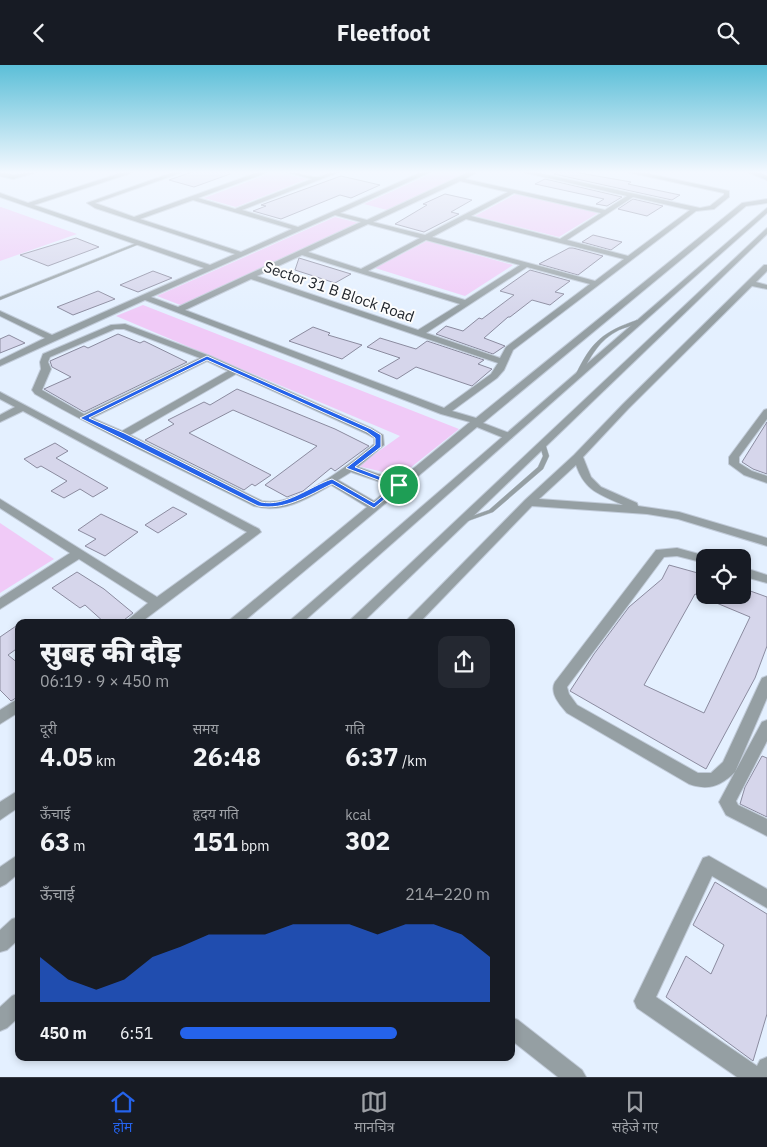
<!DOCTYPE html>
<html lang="hi">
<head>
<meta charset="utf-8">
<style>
  :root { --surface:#171b24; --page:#242831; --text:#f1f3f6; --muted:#9ea1a6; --line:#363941; --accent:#2563eb }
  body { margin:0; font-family:"IBM Plex Sans","Noto Sans Devanagari",sans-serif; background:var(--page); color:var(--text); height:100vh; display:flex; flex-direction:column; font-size:19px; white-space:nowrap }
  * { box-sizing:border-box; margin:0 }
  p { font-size:16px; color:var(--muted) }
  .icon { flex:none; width:28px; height:28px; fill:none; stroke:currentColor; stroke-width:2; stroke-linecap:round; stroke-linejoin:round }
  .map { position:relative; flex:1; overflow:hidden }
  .sheet { position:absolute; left:15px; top:554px; width:500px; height:442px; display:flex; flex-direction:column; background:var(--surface); border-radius:10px; box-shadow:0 2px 8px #0003 }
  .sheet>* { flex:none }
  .tools { position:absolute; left:696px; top:484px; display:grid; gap:10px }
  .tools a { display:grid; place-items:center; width:55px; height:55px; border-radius:10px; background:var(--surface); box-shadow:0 2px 8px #0003; font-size:25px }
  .pin { position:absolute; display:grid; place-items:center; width:42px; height:42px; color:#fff; margin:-21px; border:2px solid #fff; border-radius:50%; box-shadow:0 1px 5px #0007 }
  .round { display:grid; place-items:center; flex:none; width:52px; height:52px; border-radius:10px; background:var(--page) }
  .summary { display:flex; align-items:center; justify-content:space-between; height:85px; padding:0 25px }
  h1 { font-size:28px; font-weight:800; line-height:38px }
  .stats { display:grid; grid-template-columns:repeat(3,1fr); gap:8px; height:85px; padding:5px 25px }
  .stats div { display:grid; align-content:center }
  .stats b { font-size:25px; font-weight:800 }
  .stats small { font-size:14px; font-weight:400 }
  .stats p { font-size:14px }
  .chart { height:140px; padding:10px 25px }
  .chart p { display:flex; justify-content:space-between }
  .chart svg { width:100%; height:90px; margin-top:5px; fill:var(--accent); opacity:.7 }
  ul { padding:0 25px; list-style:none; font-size:16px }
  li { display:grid; grid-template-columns:80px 60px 1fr; align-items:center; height:38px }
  li i { height:12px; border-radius:6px; background:var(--accent) }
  header { display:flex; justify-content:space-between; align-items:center; height:65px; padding:0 25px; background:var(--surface); font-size:22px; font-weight:800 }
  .tab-bar { display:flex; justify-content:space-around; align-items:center; height:70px; border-top:1px solid var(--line); background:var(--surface); font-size:14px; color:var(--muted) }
  .tab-bar a { display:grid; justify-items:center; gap:2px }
  .tab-bar .selected { color:var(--accent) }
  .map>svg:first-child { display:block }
  .green { fill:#f0caf7 }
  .building { fill:#d6d6eb; stroke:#8b8b9f; fill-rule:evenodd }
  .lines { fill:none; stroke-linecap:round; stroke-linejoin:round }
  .service-casing { stroke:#c1cbd9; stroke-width:1 }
  .minor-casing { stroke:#c1cbd9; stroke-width:2 }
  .tertiary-casing { stroke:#c1cbd9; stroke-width:2 }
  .service { fill:#959fa3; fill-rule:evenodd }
  .minor { fill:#959fa3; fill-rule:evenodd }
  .tertiary { fill:#959fa3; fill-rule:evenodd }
  .route { fill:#2563eb; stroke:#fff; fill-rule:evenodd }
  .labels { text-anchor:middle; stroke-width:4; stroke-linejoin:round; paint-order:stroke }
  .far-street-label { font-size:15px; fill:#20252c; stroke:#fcfcfc }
</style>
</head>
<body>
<header><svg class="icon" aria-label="back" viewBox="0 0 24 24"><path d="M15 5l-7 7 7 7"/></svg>Fleetfoot<svg class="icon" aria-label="search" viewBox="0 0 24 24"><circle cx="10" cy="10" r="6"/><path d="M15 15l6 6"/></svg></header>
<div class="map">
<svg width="767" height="1012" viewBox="0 0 767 1012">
  <rect width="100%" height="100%" fill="#e4f0ff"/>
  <g class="green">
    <path d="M 274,107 L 307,114 L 236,142 L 204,133 Z"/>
    <path d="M 435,107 L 469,107 L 387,145 L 364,139 Z"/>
    <path d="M 516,129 L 598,148 L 559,172 L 475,151 Z"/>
    <path d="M 0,142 L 1,142 L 77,169 L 0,196 Z"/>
    <path d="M 335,152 L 359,158 L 183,241 L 157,231 Z"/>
    <path d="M 427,176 L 513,200 L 465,231 L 375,203 Z"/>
    <path d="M 143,240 L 459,364 L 400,411 L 358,401 L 400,371 L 116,251 Z"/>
    <path d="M 0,458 L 54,494 L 0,528 Z"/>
  </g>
  <g class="building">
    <path d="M 192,107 L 230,107 L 230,109 L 194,122 L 169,115 Z"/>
    <path d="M 558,107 L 574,107 L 631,117 L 628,119 L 680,130 L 672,135 L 554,109 Z"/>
    <path d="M 341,111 L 380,120 L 351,133 L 340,130 L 281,154 L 253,146 L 266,141 L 261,140 Z"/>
    <path d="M 545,114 L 622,132 L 607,141 L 596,139 L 604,134 L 535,119 Z"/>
    <path d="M 445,129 L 472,135 L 451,147 L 459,149 L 424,167 L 395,159 L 427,140 L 423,139 Z"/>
    <path d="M 633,134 L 663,141 L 647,151 L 618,144 Z"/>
    <path d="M 593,170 L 622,177 L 611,185 L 582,177 Z"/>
    <path d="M 76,173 L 99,182 L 48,201 L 20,190 Z"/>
    <path d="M 569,183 L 573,183 L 603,191 L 578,210 L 539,199 Z"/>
    <path d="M 299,193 L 351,209 L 335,218 L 295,205 Z"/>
    <path d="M 530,205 L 570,216 L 555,227 L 564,229 L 550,240 L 532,235 L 510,252 L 508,252 L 484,273 L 505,281 L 493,289 L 436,269 L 446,261 L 463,266 L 479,253 L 482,254 L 514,230 L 500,226 Z"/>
    <path d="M 153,206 L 172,213 L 138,227 L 120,220 Z"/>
    <path d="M 98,226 L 115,234 L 73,250 L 57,242 Z"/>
    <path d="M 313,262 L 330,268 L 328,270 L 362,280 L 342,294 L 289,276 Z"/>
    <path d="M 118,269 L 140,278 L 144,276 L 187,297 L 84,347 L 44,324 L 71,312 L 52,302 L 50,296 L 84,281 L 88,283 Z"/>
    <path d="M 9,270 L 25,278 L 0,288 L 0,274 Z"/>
    <path d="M 380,273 L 416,284 L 427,276 L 484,295 L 478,299 L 492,304 L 472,321 L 416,302 L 397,314 L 378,306 L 400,293 L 367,282 Z"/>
    <path d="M 237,324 L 335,364 L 369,381 L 335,406 L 331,403 L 303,426 L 287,432 L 265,420 L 317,381 L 233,345 L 189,368 L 271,410 L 255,421 L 252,419 L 244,425 L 145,375 L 174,359 L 168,355 L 204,337 L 210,340 Z"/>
    <path d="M 767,357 L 767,409 L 753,404 L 742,397 Z"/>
    <path d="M 55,378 L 68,386 L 56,393 L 108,423 L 93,432 L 80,424 L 64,433 L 51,426 L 67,416 L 41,401 L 37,403 L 24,394 Z"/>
    <path d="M 173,442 L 187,449 L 158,468 L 145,460 Z"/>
    <path d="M 101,449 L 138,467 L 105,491 L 85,481 L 96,474 L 78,465 Z"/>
    <path d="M 669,500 L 705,510 L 705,530 L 742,530 L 742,523 L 767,532 L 767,581 L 755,613 L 706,704 L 570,626 L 594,589 L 629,542 L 662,514 ZM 695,529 L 750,552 L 704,648 L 644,620 Z"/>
    <path d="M 77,507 L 104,524 L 133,548 L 120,558 L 105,558 L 85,540 L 80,543 L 52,523 Z"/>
    <path d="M 19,559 L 19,582 L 8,590 L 19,599 L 19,631 L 11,636 L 0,625 L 0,572 Z"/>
    <path d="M 762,691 L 767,693 L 767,752 L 740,739 L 745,722 Z"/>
    <path d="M 715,817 L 767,849 L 767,949 L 753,996 L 666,932 L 686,891 L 711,909 L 724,880 L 693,860 Z"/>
  </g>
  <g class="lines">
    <g class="service-casing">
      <g id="service">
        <path d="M 139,177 L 142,178 L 0,235 L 0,232 Z"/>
        <path d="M 637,255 L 641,256 C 635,260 626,262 619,265 C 599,275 591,291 581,310 L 577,310 L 576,309 C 592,276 603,267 637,255 Z"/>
        <path d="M 542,376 L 545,378 L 549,391 L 543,404 L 493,447 L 465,457 L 461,457 L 460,456 L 461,455 L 489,445 L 538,402 L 543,391 L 539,378 Z"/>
      </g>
    </g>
    <g class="minor-casing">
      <g id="minor">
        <path d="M 0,107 L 13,110 L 37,107 L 13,114 L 0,111 Z"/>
        <path d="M 124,107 L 134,107 L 34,140 L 210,200 L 235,189 L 95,143 L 87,138 L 174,107 L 183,107 L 95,138 L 134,152 L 259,107 L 268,107 L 198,133 L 235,144 L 312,114 L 286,107 C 297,107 309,113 319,112 C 326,110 331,107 339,107 L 242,145 L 298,162 L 422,107 L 430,107 L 340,148 L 367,155 L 469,107 L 477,107 L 465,114 L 605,145 L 627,131 L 522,107 L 534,107 L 700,143 L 710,141 L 724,130 L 724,128 L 627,107 L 640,107 L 729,126 L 729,132 L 714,144 L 696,146 L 513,285 L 504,305 L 497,313 L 452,346 L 476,353 L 742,138 L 767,134 L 767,138 L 746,141 L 483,358 L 512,369 L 512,373 L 504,373 L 477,362 L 242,558 L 226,558 L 367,442 L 331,420 C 307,434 283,449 254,441 C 181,404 106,370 35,329 L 32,325 L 41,304 L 40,297 L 43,289 L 111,260 L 125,259 L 210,291 L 373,364 L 383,370 L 384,380 L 358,402 L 398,416 L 470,357 L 441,349 L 145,235 L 0,301 L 0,295 L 45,273 L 0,251 L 0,246 L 52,270 L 204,203 L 0,132 L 0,128 L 28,138 ZM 460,116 L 508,127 L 425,170 L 373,157 ZM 514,128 L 601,148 L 560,174 L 471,151 ZM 633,132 L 690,145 L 628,191 L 567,175 ZM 193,135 L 292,164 L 241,187 L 140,154 ZM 335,150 L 361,157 L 178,242 L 151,232 ZM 466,154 L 624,194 L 595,216 L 432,172 ZM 368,159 L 420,173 L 361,204 L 308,187 ZM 426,175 L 520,200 L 465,235 L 368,206 ZM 302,190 L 460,239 L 418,265 L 257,211 ZM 527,202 L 590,219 L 506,282 L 500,293 L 426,268 ZM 251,214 L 498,298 L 491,309 L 444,343 L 185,245 ZM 115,264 L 124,264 L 200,293 L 84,349 L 42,325 L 51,304 L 48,297 L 50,292 ZM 207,296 L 228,306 L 122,366 L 92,353 ZM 236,309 L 365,368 L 374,373 L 374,379 C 349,400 295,443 262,436 L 130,370 ZM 351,407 L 392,421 L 374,436 L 338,415 Z"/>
        <path d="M 764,200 L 767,200 L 767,206 L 756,217 L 767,220 L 767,224 L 752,221 L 629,343 L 583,392 L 591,412 L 601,422 L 637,438 L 638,441 L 679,447 L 767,473 L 767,481 L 678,454 L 647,449 L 532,441 L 419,558 L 404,558 L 525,435 L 574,390 L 623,339 ZM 576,400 C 585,426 599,429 623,440 L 539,434 Z"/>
        <path d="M 0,327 L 259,464 L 261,467 L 140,558 L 124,558 L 148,538 L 79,494 L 0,544 L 0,533 L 70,488 L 0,443 L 0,434 L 157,532 L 247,467 L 23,346 L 0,357 L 0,350 L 15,342 L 0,334 Z"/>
        <path d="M 767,344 L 767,354 L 739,392 L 739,398 L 752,406 L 767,411 L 767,418 L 744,410 L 729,399 L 729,392 L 764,345 Z"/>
        <path d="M 677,483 L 710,492 L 705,492 L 705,498 L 677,491 L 664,492 L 567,622 L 569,629 L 577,640 L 698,708 L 711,708 L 723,697 L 760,617 L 762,613 L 767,611 L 767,633 L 735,707 L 762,657 L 767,655 L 767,676 L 736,736 L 738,740 L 767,754 L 767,771 L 726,750 L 719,737 L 735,707 C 721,721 708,726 689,719 L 567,648 C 560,640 549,628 555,617 L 656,485 Z"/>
        <path d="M 742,502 L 767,510 L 767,518 L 742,511 Z"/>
        <path d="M 19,633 L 19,647 L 0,659 L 0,645 Z"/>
        <path d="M 19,725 L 19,742 L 0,755 L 0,737 Z"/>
        <path d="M 709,791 L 767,824 L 767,843 L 712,811 L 656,932 L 757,1001 L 760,995 L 767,992 L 767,1012 L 737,1012 L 637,943 L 634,936 L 703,793 Z"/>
        <path d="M 19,928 L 19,952 L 7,963 L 0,966 L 0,942 L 12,931 Z"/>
        <path d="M 511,952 L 518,955 L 582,1005 L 586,1012 L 558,1012 L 511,975 Z"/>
      </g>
    </g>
    <g class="tertiary-casing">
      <g id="tertiary">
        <path d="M 747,107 L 756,107 L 767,111 L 767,115 Z"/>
        <path d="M 767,143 L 767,148 L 302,558 L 287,558 Z"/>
        <path d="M 767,163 L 767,169 L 362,558 L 347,558 Z"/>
        <path d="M 19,789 L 19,808 L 6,819 L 0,822 L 0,802 Z"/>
        <path d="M 19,852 L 19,874 L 7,885 L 0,887 L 0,865 L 12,854 Z"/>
      </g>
    </g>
    <use href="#service" class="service"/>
    <use href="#minor" class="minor"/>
    <use href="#tertiary" class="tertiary"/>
  </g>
  <linearGradient id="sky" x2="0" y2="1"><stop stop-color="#5cbfd8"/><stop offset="0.43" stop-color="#f3f8ff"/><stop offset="1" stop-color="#f3f8ff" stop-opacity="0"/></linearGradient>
  <rect width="767" height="249" fill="url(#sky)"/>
  <path class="route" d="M 207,291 L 371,364 L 381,370 L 381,382 L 355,402 L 402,420 L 374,443 L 332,419 C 309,430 285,446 258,441 L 80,353 ZM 207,295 L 367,367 L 375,373 L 375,380 L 346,403 L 394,421 L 374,438 L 332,414 C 308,422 286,442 261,437 L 124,368 L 89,353 Z"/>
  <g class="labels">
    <g class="far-street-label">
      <text transform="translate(339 227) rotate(19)" y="5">Sector 31 B Block Road</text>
    </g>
  </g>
</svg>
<div class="tools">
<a><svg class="icon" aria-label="locate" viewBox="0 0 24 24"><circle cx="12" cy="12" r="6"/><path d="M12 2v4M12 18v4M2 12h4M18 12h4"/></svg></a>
</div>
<div class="pin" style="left:399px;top:420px;background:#1e9e55"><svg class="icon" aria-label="arrive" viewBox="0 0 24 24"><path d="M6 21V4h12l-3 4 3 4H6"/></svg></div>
<section class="sheet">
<div class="summary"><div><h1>सुबह की दौड़</h1><p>06:19 · 9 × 450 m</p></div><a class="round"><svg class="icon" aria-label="share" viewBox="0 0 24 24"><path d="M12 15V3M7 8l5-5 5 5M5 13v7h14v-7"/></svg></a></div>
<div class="stats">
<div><p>दूरी</p><b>4.05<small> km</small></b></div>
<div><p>समय</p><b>26:48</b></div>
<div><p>गति</p><b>6:37<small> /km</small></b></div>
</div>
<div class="stats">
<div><p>ऊँचाई</p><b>63<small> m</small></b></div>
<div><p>हृदय गति</p><b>151<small> bpm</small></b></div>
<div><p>kcal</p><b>302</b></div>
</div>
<div class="chart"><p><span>ऊँचाई</span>214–220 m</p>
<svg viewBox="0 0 160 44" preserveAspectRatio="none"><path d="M0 44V22L10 33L20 38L30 33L40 22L50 17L60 11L70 11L80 11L90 6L100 6L110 6L120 11L130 6L140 6L150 11L160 22V44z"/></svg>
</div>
<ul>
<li><b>450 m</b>6:51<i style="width:70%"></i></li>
</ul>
</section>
</div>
<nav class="tab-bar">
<a class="selected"><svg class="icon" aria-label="home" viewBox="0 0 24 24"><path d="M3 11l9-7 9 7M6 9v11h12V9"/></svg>होम</a>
<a><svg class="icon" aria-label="map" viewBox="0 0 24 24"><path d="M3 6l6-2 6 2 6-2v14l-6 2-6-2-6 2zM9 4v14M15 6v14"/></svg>मानचित्र</a>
<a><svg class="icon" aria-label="saved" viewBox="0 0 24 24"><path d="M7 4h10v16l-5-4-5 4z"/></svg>सहेजे गए</a>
</nav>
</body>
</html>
